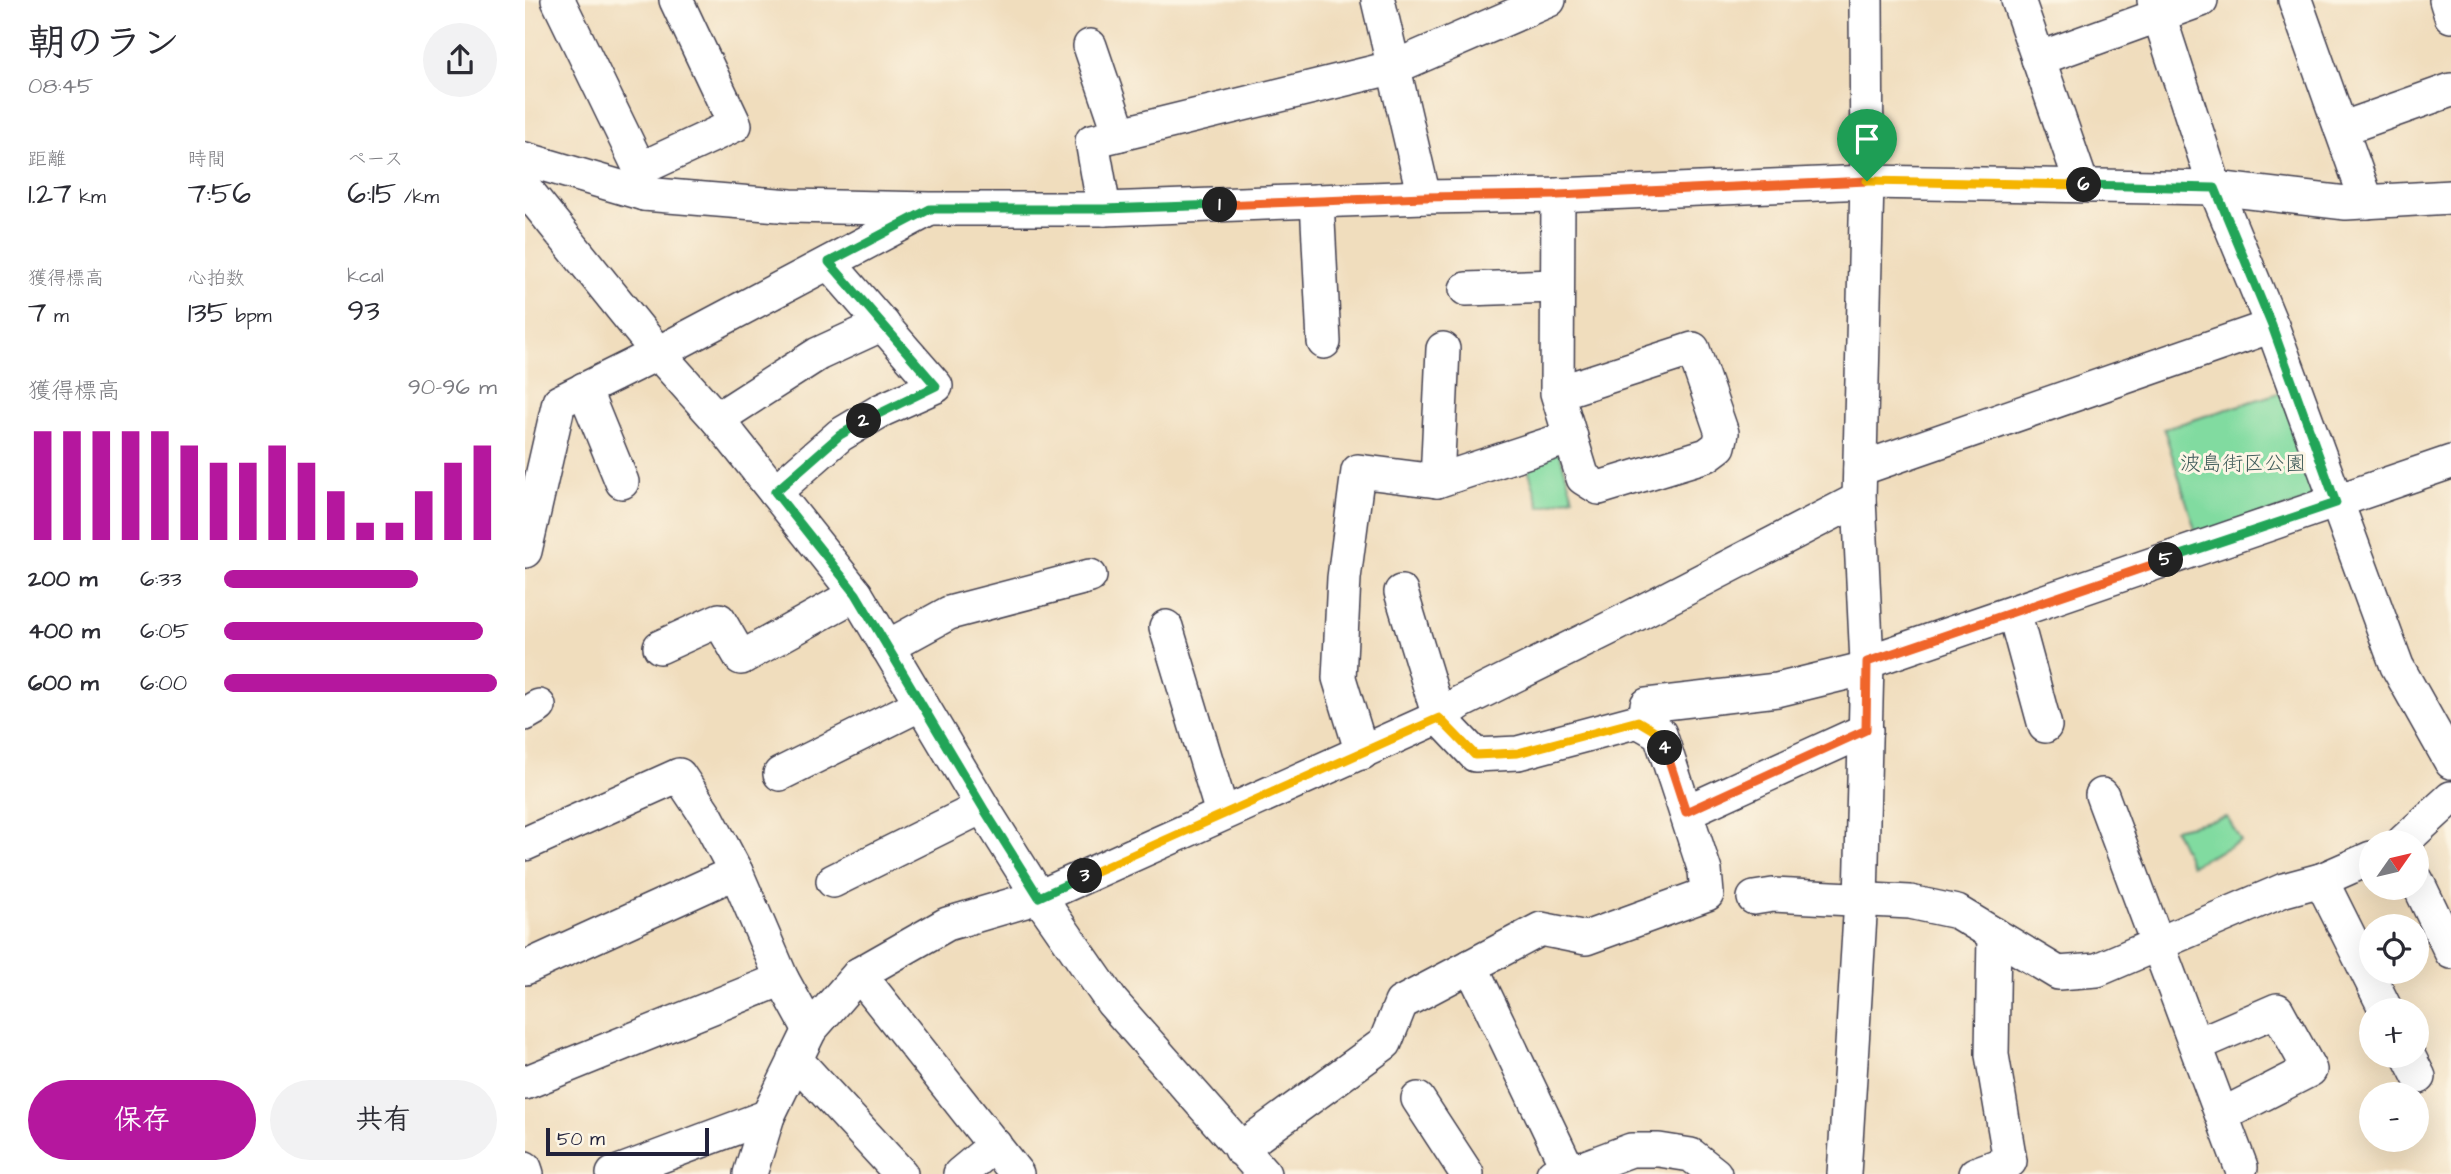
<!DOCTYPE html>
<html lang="ja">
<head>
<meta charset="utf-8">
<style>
  :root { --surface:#fff; --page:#f2f2f3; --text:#2b2b33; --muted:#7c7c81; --accent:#b5179e }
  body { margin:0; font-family:"Architects Daughter","Klee One",sans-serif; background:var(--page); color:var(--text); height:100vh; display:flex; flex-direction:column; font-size:26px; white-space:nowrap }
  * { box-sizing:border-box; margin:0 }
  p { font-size:23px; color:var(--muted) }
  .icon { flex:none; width:38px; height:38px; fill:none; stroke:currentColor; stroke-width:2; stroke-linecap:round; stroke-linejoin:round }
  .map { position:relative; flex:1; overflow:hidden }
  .details { display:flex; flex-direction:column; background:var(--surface); width:525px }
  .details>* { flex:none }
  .needle { width:46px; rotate:56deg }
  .controls { position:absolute; left:1834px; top:830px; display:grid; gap:14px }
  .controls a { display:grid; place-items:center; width:70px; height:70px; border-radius:50%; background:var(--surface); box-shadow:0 7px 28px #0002; font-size:35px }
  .scale { position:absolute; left:21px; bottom:18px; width:163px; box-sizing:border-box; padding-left:7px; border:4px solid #22223b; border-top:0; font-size:19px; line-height:24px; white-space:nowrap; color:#22223b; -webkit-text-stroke:5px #fcf5e5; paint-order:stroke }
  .pin { position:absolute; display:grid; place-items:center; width:60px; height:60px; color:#fff; margin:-72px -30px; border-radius:50% 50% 50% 0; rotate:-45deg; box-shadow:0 0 7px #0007 }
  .pin .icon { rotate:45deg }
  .km { position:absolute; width:35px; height:35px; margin:-18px; border-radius:50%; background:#222; color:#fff; font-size:19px; line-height:35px; text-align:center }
  .round { display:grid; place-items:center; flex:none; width:74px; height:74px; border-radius:37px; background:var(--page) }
  .head { display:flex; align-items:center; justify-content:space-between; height:119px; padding:0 28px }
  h1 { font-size:38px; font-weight:600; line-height:52px }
  .metrics { display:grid; grid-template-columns:repeat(3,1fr); gap:10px; height:119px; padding:7px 28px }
  .metrics div { display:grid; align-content:center }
  .metrics b { font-size:30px; font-weight:600 }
  .metrics small { font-size:19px; font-weight:400 }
  .metrics p { font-size:19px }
  .chart { height:196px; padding:14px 28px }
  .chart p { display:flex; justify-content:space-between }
  .chart svg { width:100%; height:126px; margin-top:7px; stroke:var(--accent); stroke-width:6 }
  .primary-button { display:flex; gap:14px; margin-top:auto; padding:14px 28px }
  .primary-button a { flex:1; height:80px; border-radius:42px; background:var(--accent); color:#fff; font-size:28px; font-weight:600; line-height:80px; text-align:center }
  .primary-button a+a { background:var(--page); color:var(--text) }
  ul { padding:0 28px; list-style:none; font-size:23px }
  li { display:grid; grid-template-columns:112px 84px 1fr; align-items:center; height:52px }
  li i { height:18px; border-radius:9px; background:var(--accent) }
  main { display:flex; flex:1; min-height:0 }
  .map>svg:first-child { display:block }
  .green { fill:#81dba0; stroke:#527e6e; stroke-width:2 }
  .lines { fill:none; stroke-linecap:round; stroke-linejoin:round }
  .minor-casing { stroke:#413e4e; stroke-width:36 }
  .minor { stroke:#fff; stroke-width:33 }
  .split-1-casing { stroke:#fff; stroke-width:14 }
  .split-2-casing { stroke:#fff; stroke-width:14 }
  .split-3-casing { stroke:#fff; stroke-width:14 }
  .split-4-casing { stroke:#fff; stroke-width:14 }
  .split-5-casing { stroke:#fff; stroke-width:14 }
  .split-6-casing { stroke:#fff; stroke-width:14 }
  .split-7-casing { stroke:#fff; stroke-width:14 }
  .split-1 { stroke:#f0652b; stroke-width:9 }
  .split-2 { stroke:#22a559; stroke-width:9 }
  .split-3 { stroke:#22a559; stroke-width:9 }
  .split-4 { stroke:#f5b400; stroke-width:9 }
  .split-5 { stroke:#f0652b; stroke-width:9 }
  .split-6 { stroke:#22a559; stroke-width:9 }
  .split-7 { stroke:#f5b400; stroke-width:9 }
  .labels { text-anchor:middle; stroke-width:6; stroke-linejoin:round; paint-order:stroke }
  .park-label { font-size:21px; fill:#3e5a59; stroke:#fcf5e5 }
</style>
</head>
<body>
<main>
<section class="details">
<div class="head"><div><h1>朝のラン</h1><p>08:45</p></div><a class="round"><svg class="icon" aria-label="share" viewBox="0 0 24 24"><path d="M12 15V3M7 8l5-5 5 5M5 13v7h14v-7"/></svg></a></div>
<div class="metrics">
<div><p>距離</p><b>1.27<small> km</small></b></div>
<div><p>時間</p><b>7:56</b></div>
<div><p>ペース</p><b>6:15<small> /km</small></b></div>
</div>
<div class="metrics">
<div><p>獲得標高</p><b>7<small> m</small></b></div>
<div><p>心拍数</p><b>135<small> bpm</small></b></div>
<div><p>kcal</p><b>93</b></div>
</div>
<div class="chart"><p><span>獲得標高</span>90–96 m</p>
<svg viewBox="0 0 160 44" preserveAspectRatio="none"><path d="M5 44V6M15 44V6M25 44V6M35 44V6M45 44V6M55 44V11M65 44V17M75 44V17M85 44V11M95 44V17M105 44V27M115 44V38M125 44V38M135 44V27M145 44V17M155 44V11"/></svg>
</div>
<ul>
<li><b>200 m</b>6:33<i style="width:71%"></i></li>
<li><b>400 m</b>6:05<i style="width:95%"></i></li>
<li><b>600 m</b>6:00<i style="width:100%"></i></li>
</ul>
<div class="primary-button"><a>保存</a><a>共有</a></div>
</section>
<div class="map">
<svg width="1926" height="1174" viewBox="0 0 1926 1174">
  <rect width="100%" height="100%" fill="#fcf5e5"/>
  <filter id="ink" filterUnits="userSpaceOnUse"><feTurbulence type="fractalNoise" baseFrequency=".0143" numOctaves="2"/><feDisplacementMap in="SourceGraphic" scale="14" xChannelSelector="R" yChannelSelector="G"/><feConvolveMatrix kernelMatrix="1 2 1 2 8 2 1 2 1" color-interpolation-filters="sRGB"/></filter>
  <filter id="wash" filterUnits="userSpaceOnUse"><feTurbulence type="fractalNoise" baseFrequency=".00686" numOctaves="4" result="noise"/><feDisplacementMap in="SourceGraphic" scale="28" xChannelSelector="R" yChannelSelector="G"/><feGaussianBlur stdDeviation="1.57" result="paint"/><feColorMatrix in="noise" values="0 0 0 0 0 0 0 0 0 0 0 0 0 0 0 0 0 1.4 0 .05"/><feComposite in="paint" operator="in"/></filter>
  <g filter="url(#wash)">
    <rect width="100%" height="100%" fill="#f0ddbd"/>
    <g class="green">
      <path d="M 1763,390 L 1796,497 L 1672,536 L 1639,429 Z"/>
      <path d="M 1034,451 L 1048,497 L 1015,507 L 1001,462 Z"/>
      <path d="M 1702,817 L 1716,841 L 1666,865 L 1649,829 Z"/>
    </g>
  </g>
  <g filter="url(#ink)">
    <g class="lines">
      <g class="minor-casing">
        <g id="minor">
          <path d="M 33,0 L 115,169"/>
          <path d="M 853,0 L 899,197"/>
          <path d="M 1493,0 L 1557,185"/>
          <path d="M 1629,0 L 1690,188 L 1747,326 L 1872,666 L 1926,762"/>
          <path d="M 1770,0 L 1842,202"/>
          <path d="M 1921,0 L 1926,16"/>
          <path d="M 565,46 L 595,134"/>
          <path d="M 1513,59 L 1676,0"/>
          <path d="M 1816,129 L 1926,90"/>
          <path d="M 0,159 L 119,194 L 266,206 L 405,209 L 579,209 L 899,197 L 1033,195 L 1342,182 L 1690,188 L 1821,203 L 1926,197"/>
          <path d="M 0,188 L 133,353 L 192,419 L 331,594 L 460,811 L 514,897 L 587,1002 L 739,1174"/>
          <path d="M 119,194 L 115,169 L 210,125 L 151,0"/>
          <path d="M 792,201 L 799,342"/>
          <path d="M 579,209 L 567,141 L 870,67 L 1024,0"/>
          <path d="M 941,289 L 1032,286"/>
          <path d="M 59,389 L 97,482"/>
          <path d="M 1032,393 L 1168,349 L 1197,433 L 1194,446 L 1182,455 L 1074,488 L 1058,478 L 1032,393 L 1033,195"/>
          <path d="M 192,419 L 293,354 L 358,324"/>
          <path d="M 1335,469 L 1747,326"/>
          <path d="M 912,481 L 918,349"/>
          <path d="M 250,492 L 315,435 L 357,410 L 411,386 L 304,263"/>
          <path d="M 0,551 L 34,402 L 133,353 L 403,210"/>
          <path d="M 1489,612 L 1520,726"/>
          <path d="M 641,627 L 697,813"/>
          <path d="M 135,647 L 194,620 L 216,658 L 331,594"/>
          <path d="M 362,647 L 424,613 L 565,576"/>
          <path d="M 1342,662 L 1926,462"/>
          <path d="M 0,714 L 14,706"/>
          <path d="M 1120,725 L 1122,705 L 1252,690 L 1342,668"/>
          <path d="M 837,753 L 814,678 L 819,578 L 833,471 L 912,481 L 1046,437"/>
          <path d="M 255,774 L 396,704"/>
          <path d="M 1577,795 L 1716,1167"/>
          <path d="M 1161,812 L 1341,730"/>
          <path d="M 1878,842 L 1926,798"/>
          <path d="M 0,844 L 154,775 L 182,817 L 211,872 L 257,979 L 285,1030"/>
          <path d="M 1796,880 L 1861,1010"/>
          <path d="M 308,881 L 457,807"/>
          <path d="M 1892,881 L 1926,952"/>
          <path d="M 1229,898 L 1248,895 L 1385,902 L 1432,912 L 1533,973 L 1572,970 L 1759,890 L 1796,880 L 1846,858"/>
          <path d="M 946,966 L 1042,1167"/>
          <path d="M 0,968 L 211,872"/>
          <path d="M 334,974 L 492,1174"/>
          <path d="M 1671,1045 L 1752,1010 L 1785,1070 L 1697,1115"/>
          <path d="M 1883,1055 L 1894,1077"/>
          <path d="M 270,1059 L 376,1174"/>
          <path d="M 0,1083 L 257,979"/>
          <path d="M 893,1099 L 942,1174"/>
          <path d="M 715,1149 L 860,1043 L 876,1003 L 1016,929 L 1061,938 L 1182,894 L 1180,871 L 1135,734 L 1113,721 L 993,753 L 950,755 L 914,717 L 876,592"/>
          <path d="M 0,1168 L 2,1174"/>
          <path d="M 88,1174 L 243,1116"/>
          <path d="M 225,1174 L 243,1116 L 285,1030 L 334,974 L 422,924 L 514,897 L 914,717 L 936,702 L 1087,627 L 1334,499"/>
          <path d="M 435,1174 L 470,1145"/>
          <path d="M 1028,1174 L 1042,1167 L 1058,1168 L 1106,1150 L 1134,1150 L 1166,1155 L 1190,1174"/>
          <path d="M 1319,1174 L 1336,900 L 1342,662 L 1334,499 L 1342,182 L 1341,0"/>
          <path d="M 1450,1174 L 1485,1161 L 1467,1055 L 1469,934"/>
        </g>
      </g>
      <use href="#minor" class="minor"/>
    </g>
  </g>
  <g class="lines" filter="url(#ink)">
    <g class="split-1-casing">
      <path id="split-1" d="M 695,205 L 899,197 L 1033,195 L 1342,181"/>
    </g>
    <g class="split-2-casing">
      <path id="split-2" d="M 339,421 L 411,386 L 304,262 L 405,209 L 579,209 L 695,205"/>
    </g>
    <g class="split-3-casing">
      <path id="split-3" d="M 339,421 L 315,435 L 250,492 L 331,594 L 460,811 L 514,897 L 560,876"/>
    </g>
    <g class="split-4-casing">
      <path id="split-4" d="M 560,876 L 914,718 L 950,755 L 993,753 L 1113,721 L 1135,734 L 1140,748"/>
    </g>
    <g class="split-5-casing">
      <path id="split-5" d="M 1140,748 L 1161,812 L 1341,730 L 1342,662 L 1641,560"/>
    </g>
    <g class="split-6-casing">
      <path id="split-6" d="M 1559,185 L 1690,188 L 1747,326 L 1811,503 L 1641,560"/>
    </g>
    <g class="split-7-casing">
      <path id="split-7" d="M 1342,181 L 1559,185"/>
    </g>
    <use href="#split-1" class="split-1"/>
    <use href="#split-2" class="split-2"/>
    <use href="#split-3" class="split-3"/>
    <use href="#split-4" class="split-4"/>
    <use href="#split-5" class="split-5"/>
    <use href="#split-6" class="split-6"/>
    <use href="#split-7" class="split-7"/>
  </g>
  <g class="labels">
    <g class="park-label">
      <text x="1718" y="470">波島街区公園</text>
    </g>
  </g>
</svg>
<div class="controls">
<a><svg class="needle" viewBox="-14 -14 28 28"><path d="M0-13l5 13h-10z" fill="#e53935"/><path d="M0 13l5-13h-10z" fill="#7c7c81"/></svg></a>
<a><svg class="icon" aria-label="locate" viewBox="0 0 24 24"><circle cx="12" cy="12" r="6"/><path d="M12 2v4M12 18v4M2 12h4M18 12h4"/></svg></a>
<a>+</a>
<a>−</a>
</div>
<div class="scale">50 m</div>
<div class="pin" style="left:1342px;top:181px;background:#1e9e55"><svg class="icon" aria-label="arrive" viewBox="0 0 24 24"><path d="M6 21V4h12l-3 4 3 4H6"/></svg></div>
<b class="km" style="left:695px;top:205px">1</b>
<b class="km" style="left:339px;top:421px">2</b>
<b class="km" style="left:560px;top:876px">3</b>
<b class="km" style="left:1140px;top:748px">4</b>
<b class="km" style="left:1641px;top:560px">5</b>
<b class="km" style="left:1559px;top:185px">6</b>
</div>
</main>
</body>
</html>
